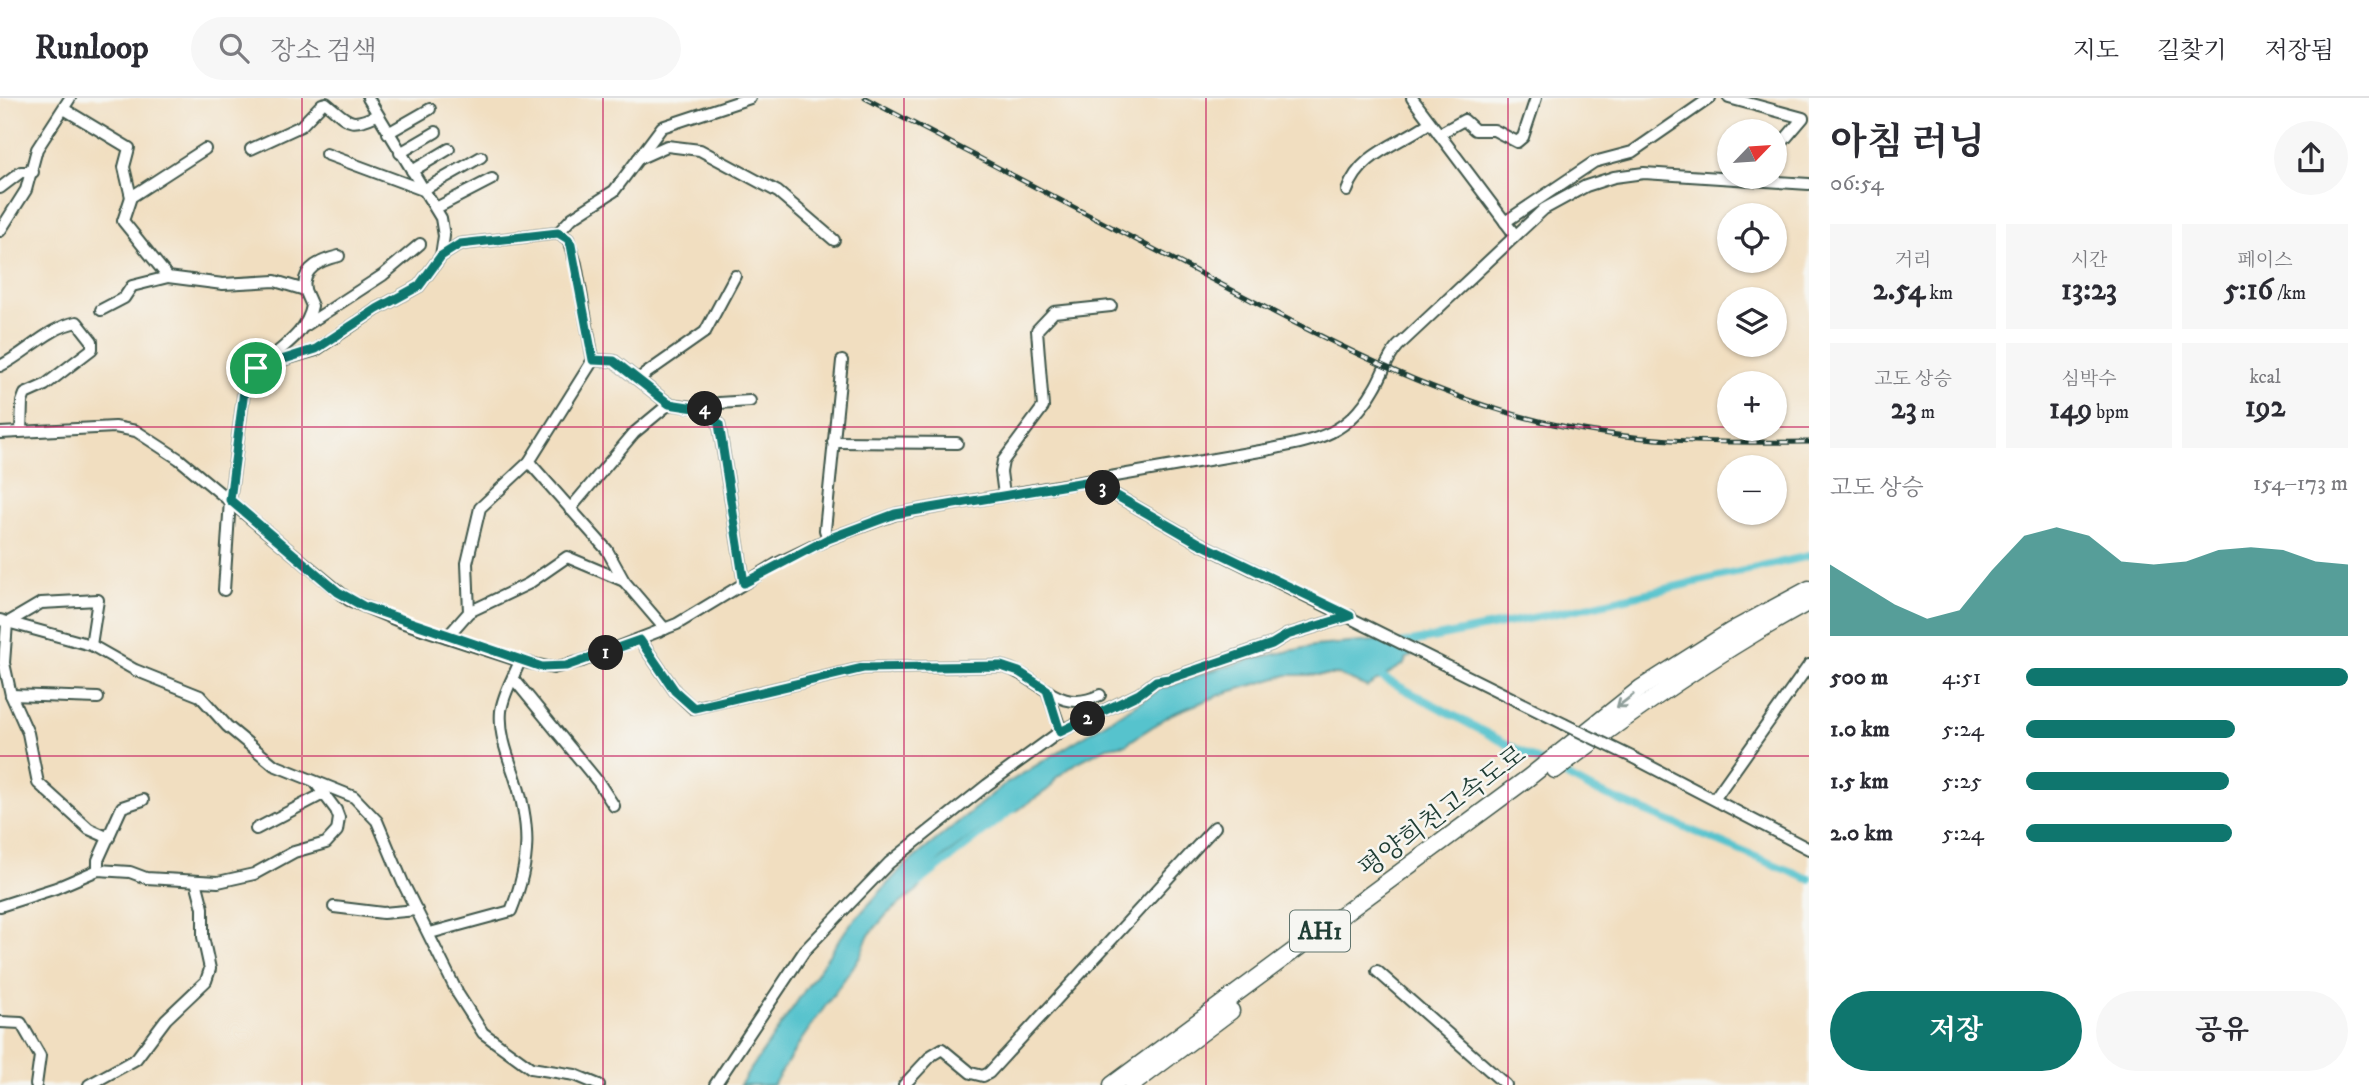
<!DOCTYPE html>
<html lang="ko">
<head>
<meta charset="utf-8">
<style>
  :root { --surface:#fff; --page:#f7f7f7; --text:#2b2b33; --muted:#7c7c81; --line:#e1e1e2; --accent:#0f766e }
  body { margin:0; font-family:"IM FELL DW Pica","Noto Serif KR",serif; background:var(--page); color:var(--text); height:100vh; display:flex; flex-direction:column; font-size:26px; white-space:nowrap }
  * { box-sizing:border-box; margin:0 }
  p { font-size:23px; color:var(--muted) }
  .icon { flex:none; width:38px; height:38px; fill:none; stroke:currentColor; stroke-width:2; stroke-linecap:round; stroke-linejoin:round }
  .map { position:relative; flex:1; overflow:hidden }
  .panel { display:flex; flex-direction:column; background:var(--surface); width:560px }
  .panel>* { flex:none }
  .needle { width:46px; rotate:65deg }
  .tools { position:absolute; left:1717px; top:21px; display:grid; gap:14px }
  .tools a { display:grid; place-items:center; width:70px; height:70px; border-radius:50%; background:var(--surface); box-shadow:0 2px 5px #0004; font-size:35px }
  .pin { position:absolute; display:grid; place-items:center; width:60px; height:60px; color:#fff; margin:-30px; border:4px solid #fff; border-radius:50%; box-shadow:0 2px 7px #0007 }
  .km { position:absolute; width:35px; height:35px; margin:-18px; border-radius:50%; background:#222; color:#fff; font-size:19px; line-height:35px; text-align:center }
  .round { display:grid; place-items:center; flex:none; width:74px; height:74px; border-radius:37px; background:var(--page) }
  .overview { display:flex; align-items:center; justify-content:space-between; height:119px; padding:0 21px }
  h1 { font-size:38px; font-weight:700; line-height:52px }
  .stats { display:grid; grid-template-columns:repeat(3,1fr); gap:10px; height:119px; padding:7px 21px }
  .stats div { display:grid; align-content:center; border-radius:0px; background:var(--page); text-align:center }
  .stats b { font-size:30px; font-weight:700 }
  .stats small { font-size:19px; font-weight:400 }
  .stats p { font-size:19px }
  .chart { height:196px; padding:14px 21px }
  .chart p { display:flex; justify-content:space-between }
  .chart svg { width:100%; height:126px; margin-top:7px; fill:var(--accent); opacity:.7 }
  .cta { display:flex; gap:14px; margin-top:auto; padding:14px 21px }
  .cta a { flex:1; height:80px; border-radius:42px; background:var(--accent); color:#fff; font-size:28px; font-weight:700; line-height:80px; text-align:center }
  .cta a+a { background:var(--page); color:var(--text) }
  ul { padding:0 21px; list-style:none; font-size:23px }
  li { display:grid; grid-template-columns:112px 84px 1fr; align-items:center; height:52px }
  li i { height:18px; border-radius:9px; background:var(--accent) }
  header { display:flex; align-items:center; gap:42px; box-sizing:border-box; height:98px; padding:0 35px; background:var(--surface); border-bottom:2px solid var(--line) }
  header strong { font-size:33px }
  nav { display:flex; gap:38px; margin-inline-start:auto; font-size:24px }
  .search { width:490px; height:63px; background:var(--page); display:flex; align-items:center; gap:18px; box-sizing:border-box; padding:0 24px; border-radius:38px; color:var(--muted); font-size:26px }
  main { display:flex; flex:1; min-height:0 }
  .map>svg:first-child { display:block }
  .water { fill:#56c3cd; stroke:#3a8080; stroke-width:2 }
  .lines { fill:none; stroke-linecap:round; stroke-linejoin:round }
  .canal { stroke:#56c3cd; stroke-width:8 }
  .minor-casing { stroke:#3e5549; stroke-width:14 }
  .highway-casing { stroke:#3e5549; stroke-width:19 }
  .minor { stroke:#fff; stroke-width:10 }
  .highway { stroke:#fff; stroke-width:16 }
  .rail-casing { stroke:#1f3d34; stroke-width:5 }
  .rail { stroke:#f6f6f2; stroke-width:2.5; stroke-dasharray:8; stroke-linecap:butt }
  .minor-bridge-casing { stroke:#3e5549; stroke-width:14; stroke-linecap:butt }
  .minor-bridge { stroke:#fff; stroke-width:10 }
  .oneway { stroke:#8f9e9a }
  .route-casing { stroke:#fff; stroke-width:14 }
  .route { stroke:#0f766e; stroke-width:9 }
  .grid { fill:none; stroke:#c2185b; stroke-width:2; stroke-opacity:0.55 }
  .labels { text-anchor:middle; stroke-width:5; stroke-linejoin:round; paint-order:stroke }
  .shield { fill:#f6f6f2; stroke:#60746d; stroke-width:2 }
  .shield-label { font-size:24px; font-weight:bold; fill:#1f3d34 }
  .street-label { font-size:26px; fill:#1f3d34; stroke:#f6f6f2 }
</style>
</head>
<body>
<header>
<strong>Runloop</strong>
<div class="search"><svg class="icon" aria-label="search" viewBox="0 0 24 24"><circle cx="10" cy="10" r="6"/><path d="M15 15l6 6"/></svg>장소 검색</div>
<nav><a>지도</a><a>길찾기</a><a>저장됨</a></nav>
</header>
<main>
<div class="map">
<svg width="1809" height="987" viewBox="0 0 1809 987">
  <rect width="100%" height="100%" fill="#f6f6f2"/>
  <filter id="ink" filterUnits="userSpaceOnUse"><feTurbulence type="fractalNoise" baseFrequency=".0143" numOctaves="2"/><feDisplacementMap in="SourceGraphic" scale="14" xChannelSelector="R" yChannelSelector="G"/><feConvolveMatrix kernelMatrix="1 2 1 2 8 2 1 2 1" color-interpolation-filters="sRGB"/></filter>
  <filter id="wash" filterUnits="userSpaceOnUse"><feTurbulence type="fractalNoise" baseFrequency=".00686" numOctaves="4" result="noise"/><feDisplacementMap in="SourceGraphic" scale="28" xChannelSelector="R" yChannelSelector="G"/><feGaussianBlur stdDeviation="1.57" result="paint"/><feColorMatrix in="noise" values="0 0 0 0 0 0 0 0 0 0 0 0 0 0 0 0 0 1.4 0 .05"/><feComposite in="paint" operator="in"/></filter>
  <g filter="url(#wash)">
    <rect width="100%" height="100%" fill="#f1dec0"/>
    <path class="water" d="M 1384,542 L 1413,557 L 1406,561 L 1404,566 L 1367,589 L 1338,577 L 1287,577 L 1225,595 L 1172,616 L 1126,646 L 1107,649 L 1078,664 L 1056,680 L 1050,690 L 1018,712 L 993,723 L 945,758 L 924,779 L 920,790 L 887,816 L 868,838 L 860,859 L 802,941 L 773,987 L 740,987 L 848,829 L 902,770 L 1001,689 L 1156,594 L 1157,589 L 1165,590 L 1204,575 L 1257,560 L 1314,548 Z"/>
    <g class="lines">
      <g class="canal">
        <path d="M 1401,546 L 1582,510 L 1809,458"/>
        <path d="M 1376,576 L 1591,691 L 1809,781"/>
        <path d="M 917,786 L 1014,710"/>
      </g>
    </g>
  </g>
  <g filter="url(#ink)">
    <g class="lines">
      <g class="minor-casing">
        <g id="minor">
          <path d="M 368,0 L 441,120 L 444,138 L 441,158"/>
          <path d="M 1412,0 L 1515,137"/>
          <path d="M 1729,0 L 1803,20 L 1774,54"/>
          <path d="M 64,11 L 129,50 L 124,69 L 131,99"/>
          <path d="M 388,35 L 430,11"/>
          <path d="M 1439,36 L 1464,22 L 1475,32 L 1494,32 L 1517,44 L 1523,39 L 1536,0"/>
          <path d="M 205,51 L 131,99 L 123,123 L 168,179 L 223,186 L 275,183 L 305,192 L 312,208 C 306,242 264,258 245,285 L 230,402 L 224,492"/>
          <path d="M 251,51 L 301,28 L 322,6 L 326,5 C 349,24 349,30 377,17"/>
          <path d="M 400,55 L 436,34"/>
          <path d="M 326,56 L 423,92 L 481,59"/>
          <path d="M 638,61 L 667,48 L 700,52 L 778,94 L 834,142"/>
          <path d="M 412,73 L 449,51"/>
          <path d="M 0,90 L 21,74 L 33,74"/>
          <path d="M 1347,93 C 1360,55 1398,47 1429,25"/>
          <path d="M 436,110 L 492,81"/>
          <path d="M 1505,124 L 1594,64 L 1632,54 L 1710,0"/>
          <path d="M 0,133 L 26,92 L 37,51 L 70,0"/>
          <path d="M 558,135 L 572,120 L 614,93 L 662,29 L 750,0"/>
          <path d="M 305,192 C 301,170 321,162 339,158"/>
          <path d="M 101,212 L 124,200 L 132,188 L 168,179"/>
          <path d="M 305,228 L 383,177 L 420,146"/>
          <path d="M 593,262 L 614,263 L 669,306 L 708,311 L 719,305 L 750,303"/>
          <path d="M 0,268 C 27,255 47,230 77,224 L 92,243 L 92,251 L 45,287 L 25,296 L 22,304 L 21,333"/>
          <path d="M 255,270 L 316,252 L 377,211 L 419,188 L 441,158 L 460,146 L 558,135 L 568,141 L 576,166 L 593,262 L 529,364 L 480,410 L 467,465 L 469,514 L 447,539"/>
          <path d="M 638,281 L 705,234 L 735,178"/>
          <path d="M 708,311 L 719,326 L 744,485"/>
          <path d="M 0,335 L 115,329 L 136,333 L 179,361 L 349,502 L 401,524 L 520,563 L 553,570 L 582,563 L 677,526 L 778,465 L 828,441 L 896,416 L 1266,352 C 1316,342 1347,338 1374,291 C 1383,277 1386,261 1398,248 L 1544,111 L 1586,88 L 1614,79 L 1644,75 L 1809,86"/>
          <path d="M 833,344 L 957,345"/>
          <path d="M 529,364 L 607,452 L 624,483 L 665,531"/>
          <path d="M 1091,383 L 1199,445 L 1564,626"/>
          <path d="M 1004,397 L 1001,374 L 1003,363 L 1043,309 L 1037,232 L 1054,214 L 1111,208"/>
          <path d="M 570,411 L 634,335 L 669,306"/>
          <path d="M 828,441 L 825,432 L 842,263"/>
          <path d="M 469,514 L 528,486 L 567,459 L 624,483"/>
          <path d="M 0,522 L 91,547 L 135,572 L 200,598 L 227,628 L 274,667 L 354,699 L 377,723 L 403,785 L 458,896 L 483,935 L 531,970 L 575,977 L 599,987"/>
          <path d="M 640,542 L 675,593 L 693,610 L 863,570 L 1001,568 C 1041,578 1056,618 1100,597"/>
          <path d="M 91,547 L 98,502 L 41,505 L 7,525 L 4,565 L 11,597 L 28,635 L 38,685 L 89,731 L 109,740"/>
          <path d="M 513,580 L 599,685 L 614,708"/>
          <path d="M 1047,592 L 1061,633"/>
          <path d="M 11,597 L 98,600"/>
          <path d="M 1634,660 L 1809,751"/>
          <path d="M 1715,700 L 1809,567"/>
          <path d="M 256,731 L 323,696"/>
          <path d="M 98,772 L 98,762 L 122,709 L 143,702"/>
          <path d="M 0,808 L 56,790 L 98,772 L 130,774 L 146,780 L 218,784 L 254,776 L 294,754 L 326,745 L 337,733 L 339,720 L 336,712 L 315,684"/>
          <path d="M 334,809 L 383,815 L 417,812"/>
          <path d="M 430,835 L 511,813 C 531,763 531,727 514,676 C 507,656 499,635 501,613 C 503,596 514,578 520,563"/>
          <path d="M 1377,873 L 1506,987"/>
          <path d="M 0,924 L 21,925 L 40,958 L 36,987"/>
          <path d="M 89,987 L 136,961 L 166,921 L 206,883 L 210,871 L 203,839 L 203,810 L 196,783"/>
          <path d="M 715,987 L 805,852 L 889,765 L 987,687 L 1061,633 L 1139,596 L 1156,583 L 1169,581 L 1272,546 L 1287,537 L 1350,518"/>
          <path d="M 904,987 L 932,957 L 942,951 L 971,975 L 983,978 L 989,975 L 1215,729"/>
        </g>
      </g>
      <g class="highway-casing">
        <g id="highway">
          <path d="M 1555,672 C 1637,610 1719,553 1809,504"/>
          <path d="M 1112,987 L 1528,680 L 1641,590 L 1731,533 L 1809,491"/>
          <path d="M 1132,987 L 1231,913"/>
        </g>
      </g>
      <use href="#minor" class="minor"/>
      <use href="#highway" class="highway"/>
      <g class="rail-casing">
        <path id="rail" d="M 865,0 C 979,60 1093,119 1207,179 C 1322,239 1438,304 1567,329 C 1647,345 1727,345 1809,344"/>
      </g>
      <use href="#rail" class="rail"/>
      <g class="minor-bridge-casing">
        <path id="minor-bridge" d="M 1564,626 L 1634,660"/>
      </g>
      <use href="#minor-bridge" class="minor-bridge"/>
    </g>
    <defs><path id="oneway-shaft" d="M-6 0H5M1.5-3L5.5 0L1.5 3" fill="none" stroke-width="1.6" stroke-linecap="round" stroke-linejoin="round" transform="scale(1.75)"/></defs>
    <use class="oneway" href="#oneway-shaft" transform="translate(1625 603) rotate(142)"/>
  </g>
  <g class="lines" filter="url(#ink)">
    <g class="route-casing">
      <path id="route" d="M 558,135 L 568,141 L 571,147 L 593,262 L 614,263 L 669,306 L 708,312 L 719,326 L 744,485 L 828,441 L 895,416 L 1091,383 L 1199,445 L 1350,518 L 1287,537 L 1272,546 L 1169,581 L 1156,583 L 1139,596 L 1060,634 L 1047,592 L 1019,574 L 1001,568 L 863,570 L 694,610 L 675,593 L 640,542 L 566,568 L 542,569 L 363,508 L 338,494 L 230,402 L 245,285 L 256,270 L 316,251 L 377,211 L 419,188 L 441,158 L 460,146 Z"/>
    </g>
    <use href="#route" class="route"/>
  </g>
  <path class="grid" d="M 302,0 L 302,987M 603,0 L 603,987M 904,0 L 904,987M 1206,0 L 1206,987M 1508,0 L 1508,987M 0,329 L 1729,329M 1774,329 L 1809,329M 0,658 L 1809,658"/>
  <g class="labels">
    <rect class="shield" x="1290" y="812.5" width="60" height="41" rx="5"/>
    <g class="shield-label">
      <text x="1320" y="841">AH1</text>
    </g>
    <g class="street-label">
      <text transform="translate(1442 713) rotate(-37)" y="9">평양희천고속도로</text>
    </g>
  </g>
</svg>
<div class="tools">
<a><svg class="needle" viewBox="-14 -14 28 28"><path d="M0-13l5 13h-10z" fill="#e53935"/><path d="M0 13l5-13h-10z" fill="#7c7c81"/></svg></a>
<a><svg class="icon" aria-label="locate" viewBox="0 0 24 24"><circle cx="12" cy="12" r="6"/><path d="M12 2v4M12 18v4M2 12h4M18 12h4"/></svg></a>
<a><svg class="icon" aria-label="layers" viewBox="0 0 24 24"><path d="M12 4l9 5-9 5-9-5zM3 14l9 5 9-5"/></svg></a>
<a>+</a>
<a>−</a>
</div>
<div class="pin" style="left:256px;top:270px;background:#1e9e55"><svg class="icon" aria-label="arrive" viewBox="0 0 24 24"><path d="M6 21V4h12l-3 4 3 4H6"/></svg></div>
<b class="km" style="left:606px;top:555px">1</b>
<b class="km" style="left:1088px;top:621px">2</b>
<b class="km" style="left:1103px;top:390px">3</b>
<b class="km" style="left:705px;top:311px">4</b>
</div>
<section class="panel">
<div class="overview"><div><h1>아침 러닝</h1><p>06:54</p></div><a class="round"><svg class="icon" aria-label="share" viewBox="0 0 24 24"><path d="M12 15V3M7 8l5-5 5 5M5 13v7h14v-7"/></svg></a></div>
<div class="stats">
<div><p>거리</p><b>2.54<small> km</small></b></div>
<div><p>시간</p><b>13:23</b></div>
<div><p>페이스</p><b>5:16<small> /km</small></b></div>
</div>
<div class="stats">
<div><p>고도 상승</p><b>23<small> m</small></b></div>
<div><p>심박수</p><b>149<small> bpm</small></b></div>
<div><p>kcal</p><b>192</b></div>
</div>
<div class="chart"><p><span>고도 상승</span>154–173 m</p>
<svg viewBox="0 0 160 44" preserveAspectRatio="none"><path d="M0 44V19L10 26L20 33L30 38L40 35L50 21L60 9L70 6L80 9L90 18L100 19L110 18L120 14L130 13L140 14L150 18L160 19V44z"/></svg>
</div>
<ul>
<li><b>500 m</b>4:51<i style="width:100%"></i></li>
<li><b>1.0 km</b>5:24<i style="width:65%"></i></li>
<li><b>1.5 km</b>5:25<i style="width:63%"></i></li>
<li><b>2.0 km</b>5:24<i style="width:64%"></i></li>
</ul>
<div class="cta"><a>저장</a><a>공유</a></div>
</section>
</main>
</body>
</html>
